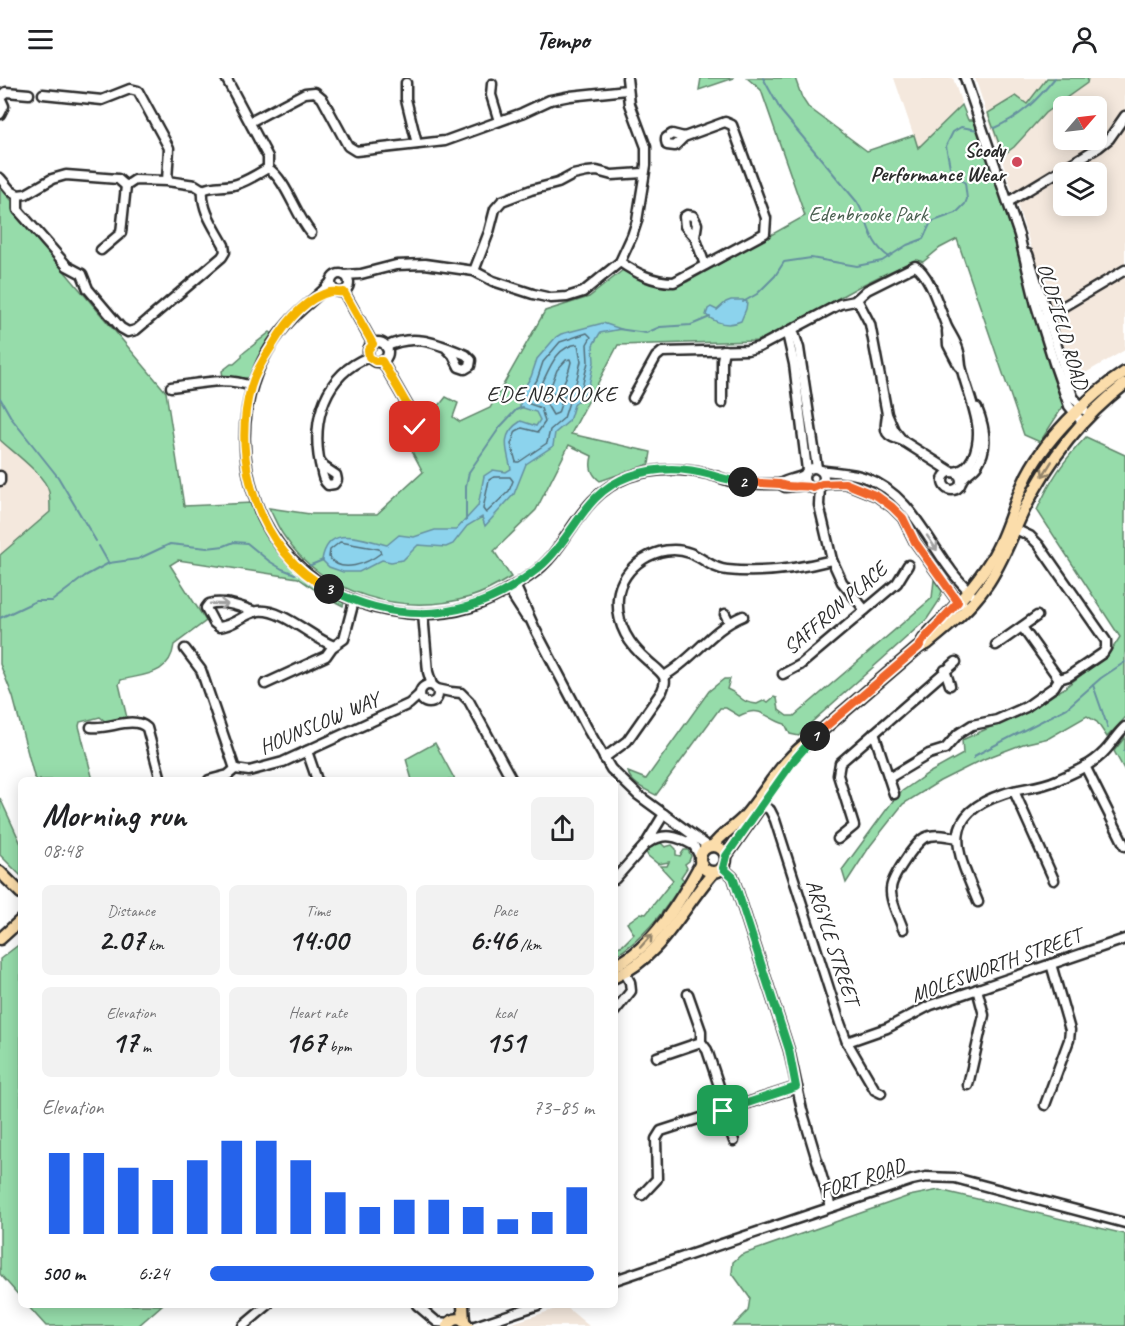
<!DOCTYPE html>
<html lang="en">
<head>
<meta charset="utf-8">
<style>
  :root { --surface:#fff; --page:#f2f2f2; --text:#202124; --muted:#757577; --accent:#2563eb }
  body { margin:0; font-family:Caveat,sans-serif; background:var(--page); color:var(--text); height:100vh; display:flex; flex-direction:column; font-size:22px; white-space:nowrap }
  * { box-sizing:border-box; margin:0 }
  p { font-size:20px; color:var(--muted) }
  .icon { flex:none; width:33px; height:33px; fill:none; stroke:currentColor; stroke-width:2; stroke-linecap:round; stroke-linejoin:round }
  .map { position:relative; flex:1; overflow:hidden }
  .panel { position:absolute; left:18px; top:699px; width:600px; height:531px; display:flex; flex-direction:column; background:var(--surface); border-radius:9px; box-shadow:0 3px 15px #0003 }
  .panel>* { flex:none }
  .needle { width:39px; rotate:62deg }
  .controls { position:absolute; left:1053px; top:18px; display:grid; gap:12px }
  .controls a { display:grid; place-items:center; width:54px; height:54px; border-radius:9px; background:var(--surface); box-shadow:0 3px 15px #0003; font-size:30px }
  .pin { position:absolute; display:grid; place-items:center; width:51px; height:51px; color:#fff; margin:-26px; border-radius:12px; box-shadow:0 3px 9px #0006 }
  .km { position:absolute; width:30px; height:30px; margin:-15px; border-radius:50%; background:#222; color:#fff; font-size:16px; line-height:30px; text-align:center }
  .round { display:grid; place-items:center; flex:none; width:63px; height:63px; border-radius:9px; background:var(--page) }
  .head { display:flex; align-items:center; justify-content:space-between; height:102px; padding:0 24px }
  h1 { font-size:33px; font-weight:700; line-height:45px }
  .figures { display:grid; grid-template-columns:repeat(3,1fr); gap:9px; height:102px; padding:6px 24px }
  .figures div { display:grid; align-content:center; border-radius:9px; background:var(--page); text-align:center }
  .figures b { font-size:30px; font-weight:700 }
  .figures small { font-size:16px; font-weight:400 }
  .figures p { font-size:16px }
  .chart { height:168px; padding:12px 24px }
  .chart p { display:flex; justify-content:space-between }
  .chart svg { width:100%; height:108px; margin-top:6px; stroke:var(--accent); stroke-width:6 }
  ul { padding:0 24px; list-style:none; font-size:20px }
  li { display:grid; grid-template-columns:96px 72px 1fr; align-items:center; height:45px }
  li i { height:15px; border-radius:8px; background:var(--accent) }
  header { display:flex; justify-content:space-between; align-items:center; height:78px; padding:0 24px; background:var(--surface); font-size:27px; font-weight:700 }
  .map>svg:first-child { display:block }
  .built { fill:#f4e8dd; fill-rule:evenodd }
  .green { fill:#96dcaa; stroke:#60846a; stroke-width:1.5 }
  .water { fill:#8cd3ed; stroke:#65909f; stroke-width:1.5 }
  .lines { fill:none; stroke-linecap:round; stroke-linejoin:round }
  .shore { stroke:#526e79; stroke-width:1.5 }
  .stream { stroke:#65909f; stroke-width:2 }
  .minor-casing { stroke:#2b2b2b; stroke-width:13 }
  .major-casing { stroke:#2b2b2b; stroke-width:15 }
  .minor { stroke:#fff; stroke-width:8 }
  .major { stroke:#fbddab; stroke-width:10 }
  .oneway { stroke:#93846b }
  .oneway2 { stroke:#a0a0a0 }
  .split-1-casing { stroke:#fff; stroke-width:12 }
  .split-2-casing { stroke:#fff; stroke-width:12 }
  .split-3-casing { stroke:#fff; stroke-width:12 }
  .split-4-casing { stroke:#fff; stroke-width:12 }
  .split-1 { stroke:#22a559; stroke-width:8 }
  .split-2 { stroke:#f0652b; stroke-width:8 }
  .split-3 { stroke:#22a559; stroke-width:8 }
  .split-4 { stroke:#f5b400; stroke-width:8 }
  .poi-dot { fill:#d1495b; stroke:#fff; stroke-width:2 }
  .labels { text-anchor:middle; stroke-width:4.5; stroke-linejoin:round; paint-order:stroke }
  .poi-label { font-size:21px; font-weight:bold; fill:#2b2b2b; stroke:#fff; text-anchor:end }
  .park-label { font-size:21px; fill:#4b6051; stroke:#fff }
  .street-label { font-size:21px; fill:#2b2b2b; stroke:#fff }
  .neighbourhood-label { font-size:22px; letter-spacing:1.5px; fill:#2b2b2b; stroke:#fff }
</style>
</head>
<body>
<header><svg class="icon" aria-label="menu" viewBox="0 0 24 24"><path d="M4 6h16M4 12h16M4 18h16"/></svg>Tempo<svg class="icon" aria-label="person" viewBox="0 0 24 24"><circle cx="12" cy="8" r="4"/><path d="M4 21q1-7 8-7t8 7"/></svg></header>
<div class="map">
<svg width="1125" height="1248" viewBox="0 0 1125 1248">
  <rect width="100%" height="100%" fill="#fff"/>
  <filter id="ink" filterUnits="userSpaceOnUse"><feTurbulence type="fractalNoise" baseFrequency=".0167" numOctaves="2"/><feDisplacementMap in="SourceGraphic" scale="12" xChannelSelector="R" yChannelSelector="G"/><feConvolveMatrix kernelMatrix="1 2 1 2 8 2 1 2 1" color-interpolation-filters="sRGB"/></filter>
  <g filter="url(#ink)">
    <g class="built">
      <path d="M 894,0 L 953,0 L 962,27 L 918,70 Z"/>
      <path d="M 975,0 L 1125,0 L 1125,272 L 1075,301 ZM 1064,28 L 1096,28 L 1096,62 L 1064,62 ZM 1064,94 L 1096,94 L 1096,128 L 1064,128 Z"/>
      <path d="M 0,348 L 49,412 L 50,434 L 0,477 Z"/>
      <path d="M 565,1228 L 589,1248 L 503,1248 Z"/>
    </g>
    <g class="green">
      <path d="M 701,0 L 734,0 L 699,12 Z"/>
      <path d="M 747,0 L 795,0 L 802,20 L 808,29 L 867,73 L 914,57 L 918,70 L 962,27 L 968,42 L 973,42 L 977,46 L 1013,156 L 1035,240 L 1064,327 L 1040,364 L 1024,357 L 957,161 L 940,170 L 923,184 L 918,182 C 892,192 866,204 842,218 C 814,234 787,253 756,263 L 618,267 L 571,356 L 651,374 L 649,386 L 600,403 C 591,396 589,389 592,378 L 569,367 L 536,432 L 494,473 L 511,499 C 498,507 484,515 470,519 C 404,539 323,517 284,458 C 278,450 274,439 269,430 L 310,436 L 377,436 L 423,394 L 406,362 L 434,345 L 431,334 L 438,329 L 446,319 L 458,325 L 453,339 L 460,344 L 490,330 L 545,233 L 589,219 L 623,192 L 669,210 L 687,204 L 805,138 L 761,12 Z"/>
      <path d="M 1047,0 L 1088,0 L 1087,5 L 1045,35 L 1014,69 L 1003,77 L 988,35 L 1016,18 L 1027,26 Z"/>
      <path d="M 0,109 L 12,123 L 12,131 L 166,314 L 184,428 L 252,425 C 273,470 298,503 344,525 L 343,528 L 324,518 L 298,500 L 178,482 L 170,487 L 206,543 L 174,567 C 170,597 145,596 121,602 L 119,606 L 127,640 L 106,644 L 100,639 L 80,644 L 79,648 L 93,702 L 35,702 L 13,619 L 0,586 L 0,477 L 50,434 C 50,427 50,420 49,414 C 46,398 13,374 0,362 Z"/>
      <path d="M 270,254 L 274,257 L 250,299 L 243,301 L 223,299 L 222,293 L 231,286 L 234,286 L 242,279 L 242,276 Z"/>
      <path d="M 1086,359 L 1125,377 L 1125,640 L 1107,659 L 1097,644 L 1087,638 L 1049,660 L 1023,666 L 984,681 L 940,703 L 903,726 L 870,768 L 846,805 L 842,792 L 898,716 L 927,696 L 963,676 L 962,662 L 1031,631 L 1063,611 L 1109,576 L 1120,559 L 1037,432 C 1051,401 1063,383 1086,359 Z"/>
      <path d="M 934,502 L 942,513 L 939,523 L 927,541 L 803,652 L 799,658 L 790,656 L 785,646 C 766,641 762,626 739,638 L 726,630 L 720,630 L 656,717 C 646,712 631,706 628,694 L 646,701 L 709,613 L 724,601 L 730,601 L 727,611 C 742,617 738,624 757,626 L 765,622 L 768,624 L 774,619 L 777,620 L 779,632 L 787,638 L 794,638 L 932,520 Z"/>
      <path d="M 1125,659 L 1125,693 L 1114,673 Z"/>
      <path d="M 435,665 L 455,702 L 412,702 L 406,681 Z"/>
      <path d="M 0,720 L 21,766 L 21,798 L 0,777 Z"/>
      <path d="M 658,762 L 665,769 L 672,767 L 676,771 L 676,777 L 680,778 L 684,772 L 688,772 L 691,778 L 689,783 L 685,786 L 687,790 L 681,799 L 684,802 C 667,830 644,861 615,878 L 615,870 L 623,867 L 634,856 L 627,845 L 641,835 L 646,836 L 673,802 L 660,788 L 667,788 L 669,784 L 658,786 L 648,778 L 645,772 Z"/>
      <path d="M 21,865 L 21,1220 L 0,1196 L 0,881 Z"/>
      <path d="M 939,1112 L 1125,1156 L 1125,1248 L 733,1248 L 748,1233 L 750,1220 L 732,1195 L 733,1184 L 741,1177 L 909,1118 Z"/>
      <path d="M 27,1227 L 162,1227 L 138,1248 L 46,1248 Z"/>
    </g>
    <g class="water">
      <path d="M 731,222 L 743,222 L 747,224 L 746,231 L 741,243 C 728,249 717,246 706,237 L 708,231 L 711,229 L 717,232 L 726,224 Z"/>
      <path d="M 603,245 L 621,251 L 600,255 L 593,267 L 594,284 L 588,312 L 574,327 L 569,343 L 555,355 L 553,368 L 526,386 L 514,416 L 485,448 L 482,439 L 467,448 L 453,466 L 446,469 L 418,467 L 403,482 L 391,484 L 382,482 L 359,494 L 343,494 L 329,489 L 322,482 C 328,445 361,461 387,467 L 399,457 L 414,459 L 435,452 L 456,452 L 478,428 L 484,398 L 493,392 L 506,394 L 511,391 C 506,370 500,356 521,343 L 536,348 L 540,342 L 536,334 L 520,329 L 520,316 L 531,299 L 537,281 L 556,259 L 561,256 Z"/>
    </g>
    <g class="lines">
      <g class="shore">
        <path d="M 587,255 L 591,259 L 587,266 L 588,284 L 582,309 L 569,324 L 564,340 L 550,352 L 547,365 L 519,384 L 516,384 L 511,366 L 516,353 L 522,350 L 538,354 L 545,344 L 541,330 L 527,325 L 526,319 L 537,302 L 543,284 L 560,264 Z"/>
        <path d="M 578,266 L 581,283 L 576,305 L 563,320 L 558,335 L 553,337 L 546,325 L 537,320 L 536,317 C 548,298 552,269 578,266 Z"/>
        <path d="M 570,281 L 571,284 C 568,297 563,312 551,317 L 549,313 L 557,292 L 566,282 Z"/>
        <path d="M 494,399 L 510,399 L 513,403 L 509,413 L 486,435 L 483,431 L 489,402 Z"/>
        <path d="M 340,464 L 379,471 L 381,475 C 368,485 341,497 329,479 L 330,472 Z"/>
      </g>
      <g class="stream">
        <path d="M 763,0 L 781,33 L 857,124 C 870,144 867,163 889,179"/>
        <path d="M 994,50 C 1023,37 1036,23 1055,0"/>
        <path d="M 743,224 L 757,216 L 775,198 L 784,184 L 811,180 L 857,188 L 882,183 L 907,167 L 923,161 L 931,144 L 956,135 L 965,126 L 967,121 L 965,105 L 951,94 L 946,68 L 953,54 L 961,49 L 978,52"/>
        <path d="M 618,251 L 646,255 L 660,249 L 691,247 L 710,239"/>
        <path d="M 0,320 L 12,341 L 58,399 L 96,463"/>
        <path d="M 466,443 L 466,408 L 469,394 L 500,349 L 516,332 L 523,329"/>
        <path d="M 99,468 L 108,484"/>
        <path d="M 306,489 L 323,482"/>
        <path d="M 0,540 L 36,523 L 52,523 L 85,498 L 109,485 L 138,481 L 170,466 L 207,470 L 224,468 L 234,464 L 247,465 L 269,483 L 282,491 L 295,496 L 301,492"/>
        <path d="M 1093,607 L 1108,650"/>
        <path d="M 1124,673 L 1125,674"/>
        <path d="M 974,680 L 976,677 L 1067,630 L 1101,600 L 1125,584"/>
      </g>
      <g class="minor-casing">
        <g id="minor">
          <path d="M 226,0 L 268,79 L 268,90 C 287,103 295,136 311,155"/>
          <path d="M 965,0 L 1019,157 L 1036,227 L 1054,285 L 1069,328 L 1082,344"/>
          <path d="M 406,5 L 406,21 L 417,66"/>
          <path d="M 492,6 L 491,17 L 499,43"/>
          <path d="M 43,16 L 102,22 L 130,11 L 138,13 L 169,70 L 167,103"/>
          <path d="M 0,19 L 6,14 L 29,16"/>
          <path d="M 0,19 L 4,28 L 0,36"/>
          <path d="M 250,44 L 305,15 L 315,14 L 322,20 L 348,68 L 356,73 L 445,63 L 522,35 L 550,22 L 570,18 L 627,12"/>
          <path d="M 0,100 L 11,113 L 18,117 L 26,116 L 52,101 L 66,97 L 118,101 L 126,108 L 135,102 L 167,103 L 195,107 L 203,112 C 214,106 225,110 237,106 C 247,103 258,96 268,90"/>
          <path d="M 18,117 L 18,132 L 67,188 L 82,196 L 88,211 L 121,250 L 128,254 L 136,252 L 222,179 L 225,174 L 224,167 C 215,150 201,132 203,112"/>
          <path d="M 1008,124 L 1099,69 L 1109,61 L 1125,38"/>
          <path d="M 687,137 L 693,138 L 697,146 L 695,159 L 685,148 L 684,139 Z"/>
          <path d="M 695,159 L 705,187"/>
          <path d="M 101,172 L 121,155 L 126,108"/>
          <path d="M 1028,176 L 1073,319 L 1084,332"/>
          <path d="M 620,184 C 636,195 653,204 674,204 L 765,155 L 766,140 L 732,47 L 725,44 L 684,59 L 675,68 L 667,67 L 666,63 L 666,60 L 672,56 L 684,59"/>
          <path d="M 474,193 L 489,154 L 495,131 L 502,123 L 531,112 L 558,105 L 573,97 L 587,94 L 597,93 L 612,97 L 643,95"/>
          <circle cx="340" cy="205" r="9"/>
          <path d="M 344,197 L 361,196 L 396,187 L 425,186 L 474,193 L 493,203 L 533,216 L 551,220 L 567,219 L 583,214 L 620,184 L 632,158 L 637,143 L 646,87 L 646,69 L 630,26 L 627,0"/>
          <path d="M 330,205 C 317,220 301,230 288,245 C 244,295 234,362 256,424 C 286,508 386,555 471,529 C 492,522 513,510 531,497 C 571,469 575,420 628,399 C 655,389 681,390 708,396 C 716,398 723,401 730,403 C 746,407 763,406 780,406 L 785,409 L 806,407"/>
          <path d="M 344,214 L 373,266"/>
          <path d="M 857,221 L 870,246 L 887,336 L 894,352 L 903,363 L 952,394"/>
          <path d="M 1044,240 L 1125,192"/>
          <path d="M 793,252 L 799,270 L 817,390"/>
          <path d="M 947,253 L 948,267 L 959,288"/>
          <path d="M 787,255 L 794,286 L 807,392"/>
          <circle cx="378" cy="274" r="10"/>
          <path d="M 386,269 C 414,254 438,266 466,277 L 471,282 L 470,288 L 465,291 L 459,289 L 453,277 L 447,271"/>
          <path d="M 382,283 L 409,330 L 412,346 L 416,349 L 422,348 L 425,343 L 424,339 L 409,330"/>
          <path d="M 171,309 C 198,306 225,298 251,308"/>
          <path d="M 633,320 L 656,279 L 662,274 L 747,272 L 759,269 L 840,226 L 855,223 L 867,212 L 915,188 C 930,196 940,233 947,249 C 951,257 957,265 959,274 C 961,280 960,286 962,292 C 966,310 978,336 978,355 C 978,370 972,393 953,394"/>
          <path d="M 722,325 L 722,282 L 724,272"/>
          <path d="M 887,337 C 884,356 885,357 903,363"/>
          <path d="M 320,384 L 324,389 L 336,397 L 337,402 L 334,406 L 328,407 C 322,402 322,393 320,386 C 311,342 325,296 369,279"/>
          <circle cx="814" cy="400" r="10"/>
          <path d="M 820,392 C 835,395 852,394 866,400 C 908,415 925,458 950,491 C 956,500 964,507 971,516"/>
          <circle cx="952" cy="403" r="9"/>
          <path d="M 0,398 L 0,403"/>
          <path d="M 961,404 C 964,396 972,394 977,387 C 989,370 984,347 977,330"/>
          <path d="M 780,406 C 787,401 796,401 804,397"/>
          <path d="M 822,406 L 845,405 L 877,418 L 892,429 L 903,440 L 915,464 L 958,524 L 963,526"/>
          <path d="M 820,408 L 819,427 L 832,482 L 842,504 L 865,532"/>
          <path d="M 515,507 L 534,549 L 587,650 L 611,691 L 638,717 L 709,769"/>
          <path d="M 508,511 L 526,539"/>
          <path d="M 256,534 C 241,529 225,522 209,526 L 206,530 L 214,545 L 219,549 C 234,548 245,535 258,533 C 282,530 312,560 334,568 L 344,561 L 354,523"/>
          <path d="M 423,536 L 428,594 L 432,607"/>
          <path d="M 725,536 L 729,544"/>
          <path d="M 1022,549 L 1059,601"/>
          <path d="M 996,567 L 1037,538"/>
          <path d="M 185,571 L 201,592 L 235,691"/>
          <path d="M 945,592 L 950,607"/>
          <path d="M 783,596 L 800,587 L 890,511 L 897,505 L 908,487"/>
          <path d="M 664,598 C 693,582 711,551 743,538"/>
          <path d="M 265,606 L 326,578 L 333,568"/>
          <circle cx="429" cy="616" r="9"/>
          <path d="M 437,611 L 451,614 L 461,615 L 469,623 L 512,702"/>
          <path d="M 91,649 C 108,652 133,637 147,650 L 161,702"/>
          <path d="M 874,655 L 894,716"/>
          <path d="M 307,673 L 317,702"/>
          <path d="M 604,680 L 627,663 L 662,613 C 664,608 666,604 664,599 C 661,593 653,588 648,583 C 629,567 616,546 618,520 C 620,488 660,463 690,475 C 703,480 713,491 727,492 C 763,496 797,491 832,482"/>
          <path d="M 1085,688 L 1125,768"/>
          <path d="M 889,700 L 929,676 L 945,671 L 958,656 L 972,647 L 997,642 L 1026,629 L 1054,609 L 1059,601 L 1069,598 L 1103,575 L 1106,570 L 1106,563 L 1039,467 L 1030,458 L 1011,449"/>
          <path d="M 209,702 L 228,697 L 235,691 L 249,693 L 283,684 L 409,626 L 420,616"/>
          <path d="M 1014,713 L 1054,802"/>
          <path d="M 756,723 L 770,732 L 775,742 L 840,945 L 847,964 L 875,1012 L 881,1015"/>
          <path d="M 838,761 L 854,748 L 838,697 L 840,685 L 956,584"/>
          <path d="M 691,762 L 700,779"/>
          <path d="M 648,765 C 664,754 677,758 693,767"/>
          <path d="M 723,790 L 733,799 L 789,972 L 802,1032 L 831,1129"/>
          <path d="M 615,801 L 645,767 L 664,736"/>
          <path d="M 978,824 C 958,776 937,738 1003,716 C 1020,710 1040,710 1057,702 C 1073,695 1092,687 1104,674 C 1112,666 1117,656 1125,649"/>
          <path d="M 903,851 C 899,839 890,823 891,811 C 891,800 915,766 924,760 C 934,755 947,758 957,760"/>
          <path d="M 688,916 L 701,953 L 701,964 L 707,972 L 727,1032"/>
          <path d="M 615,933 L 631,913 L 630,904 L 625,895"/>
          <path d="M 847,964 L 887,950 L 931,927 L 1125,861"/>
          <path d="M 657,979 L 701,964"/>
          <path d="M 968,1007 L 984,937 L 977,911"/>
          <path d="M 1045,1027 L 1069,962 L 1070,952 L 1051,886"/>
          <path d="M 723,1033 L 734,1063"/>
          <path d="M 642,1117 L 657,1101 L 656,1061 L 661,1053 L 797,1009"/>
          <path d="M 615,1202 L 912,1102 L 926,1099 L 955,1100 L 1125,1145"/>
          <path d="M 417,1227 L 437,1244 L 449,1245"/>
          <path d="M 243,1248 L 268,1227"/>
          <path d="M 475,1248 L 538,1227"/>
        </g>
      </g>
      <g class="major-casing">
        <g id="major">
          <path d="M 922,564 C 928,554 939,546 947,537 C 963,520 980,500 992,480 C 1007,456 1012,429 1024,404 C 1041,365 1089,317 1125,294"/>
          <circle cx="713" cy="781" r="13"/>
          <path d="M 713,768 C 720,757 735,749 744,739 C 769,710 780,683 813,660 L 919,569 L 927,566 C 949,548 970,531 986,508 C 1003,484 1012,456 1025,430 C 1049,381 1081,340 1125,306"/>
          <path d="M 726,778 L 760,729"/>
          <path d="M 0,794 L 21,815"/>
          <path d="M 0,861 L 21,842"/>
          <path d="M 615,888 C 653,869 681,822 701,785"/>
          <path d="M 615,899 C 660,880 682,830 713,795"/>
          <path d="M 463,1227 L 464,1244"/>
          <path d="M 447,1248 C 453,1239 462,1239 468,1248"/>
        </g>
      </g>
      <use href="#minor" class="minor"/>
      <use href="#major" class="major"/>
    </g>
    <defs><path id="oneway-shaft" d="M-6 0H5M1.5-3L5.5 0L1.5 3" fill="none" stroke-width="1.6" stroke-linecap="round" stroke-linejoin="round" transform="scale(1.5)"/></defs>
    <g class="oneway">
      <use href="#oneway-shaft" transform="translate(1047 391) rotate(122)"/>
      <use href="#oneway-shaft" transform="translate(646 863) rotate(-48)"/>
    </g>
    <g class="oneway2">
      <use href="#oneway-shaft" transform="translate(932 465) rotate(56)"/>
      <use href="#oneway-shaft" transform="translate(219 526) rotate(2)"/>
    </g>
  </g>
  <g class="lines" filter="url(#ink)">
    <g class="split-1-casing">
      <path id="split-1" d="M 723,1033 L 796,1009 L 789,972 L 733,799 L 723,790 L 726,778 L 762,727 L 794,682 L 815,658"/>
    </g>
    <g class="split-2-casing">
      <path id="split-2" d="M 743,404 L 780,406 C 790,411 802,406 813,410 L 822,406 L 845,405 L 877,418 L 892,429 L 903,440 L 915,464 L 958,524 L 924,561 L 919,569 L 815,658"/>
    </g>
    <g class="split-3-casing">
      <path id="split-3" d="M 329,511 C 389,542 453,545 512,509 C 525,500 537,493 548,481 C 577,451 586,414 630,398 C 657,389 684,389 711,397 C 722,400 731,403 743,404"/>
    </g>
    <g class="split-4-casing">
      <path id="split-4" d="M 329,511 C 259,475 230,381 251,309 C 255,295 264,280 272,268 C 285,246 304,220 330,214 C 335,213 339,215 344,214 L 373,266 L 368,272 L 369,279 L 375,283 L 382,283 L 409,330 L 411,345 L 415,349"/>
    </g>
    <use href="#split-1" class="split-1"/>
    <use href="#split-2" class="split-2"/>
    <use href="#split-3" class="split-3"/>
    <use href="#split-4" class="split-4"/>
  </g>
  <circle class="poi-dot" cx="1017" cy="84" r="6"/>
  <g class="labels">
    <g class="poi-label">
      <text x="1005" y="79">Scody<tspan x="1005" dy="24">Performance Wear</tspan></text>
    </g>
    <g class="park-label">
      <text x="868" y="143">Edenbrooke Park</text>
    </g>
    <g class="street-label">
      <text transform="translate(1063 248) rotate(73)" y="7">OLDFIELD ROAD</text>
      <text transform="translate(835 530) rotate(-41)" y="7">SAFFRON PLACE</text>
      <text transform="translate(319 645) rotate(-23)" y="7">HOUNSLOW WAY</text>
      <text transform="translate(833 864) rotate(72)" y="7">ARGYLE STREET</text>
      <text transform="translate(996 887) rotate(-20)" y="7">MOLESWORTH STREET</text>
      <text transform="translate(862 1100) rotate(-18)" y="7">FORT ROAD</text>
    </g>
    <g class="neighbourhood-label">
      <text x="552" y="323">EDENBROOKE</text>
    </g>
  </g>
</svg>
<div class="controls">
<a><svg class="needle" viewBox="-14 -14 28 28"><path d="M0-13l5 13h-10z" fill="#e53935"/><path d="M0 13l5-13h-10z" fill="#757577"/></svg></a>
<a><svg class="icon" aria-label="layers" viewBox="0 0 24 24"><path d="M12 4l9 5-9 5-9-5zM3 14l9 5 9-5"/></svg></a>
</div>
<div class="pin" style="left:723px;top:1033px;background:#1e9e55"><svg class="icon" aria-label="arrive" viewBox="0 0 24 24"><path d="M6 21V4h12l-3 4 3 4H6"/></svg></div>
<div class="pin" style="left:415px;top:349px;background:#d93025"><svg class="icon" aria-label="check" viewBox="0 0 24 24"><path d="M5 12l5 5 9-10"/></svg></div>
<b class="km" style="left:815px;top:658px">1</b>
<b class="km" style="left:743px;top:404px">2</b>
<b class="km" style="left:329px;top:511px">3</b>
<section class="panel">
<div class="head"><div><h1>Morning run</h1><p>08:48</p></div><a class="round"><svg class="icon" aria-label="share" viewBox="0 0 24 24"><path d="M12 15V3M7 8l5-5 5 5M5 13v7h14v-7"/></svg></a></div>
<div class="figures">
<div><p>Distance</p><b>2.07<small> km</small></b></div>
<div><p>Time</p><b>14:00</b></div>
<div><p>Pace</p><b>6:46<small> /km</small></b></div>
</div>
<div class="figures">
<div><p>Elevation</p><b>17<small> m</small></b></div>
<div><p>Heart rate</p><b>167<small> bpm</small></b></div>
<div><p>kcal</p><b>151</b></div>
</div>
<div class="chart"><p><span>Elevation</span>73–85 m</p>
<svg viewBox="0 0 160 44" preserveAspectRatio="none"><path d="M5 44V11M15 44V11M25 44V17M35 44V22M45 44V14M55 44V6M65 44V6M75 44V14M85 44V27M95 44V33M105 44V30M115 44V30M125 44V33M135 44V38M145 44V35M155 44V25"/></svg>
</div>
<ul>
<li><b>500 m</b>6:24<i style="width:100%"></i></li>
</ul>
</section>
</div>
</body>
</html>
